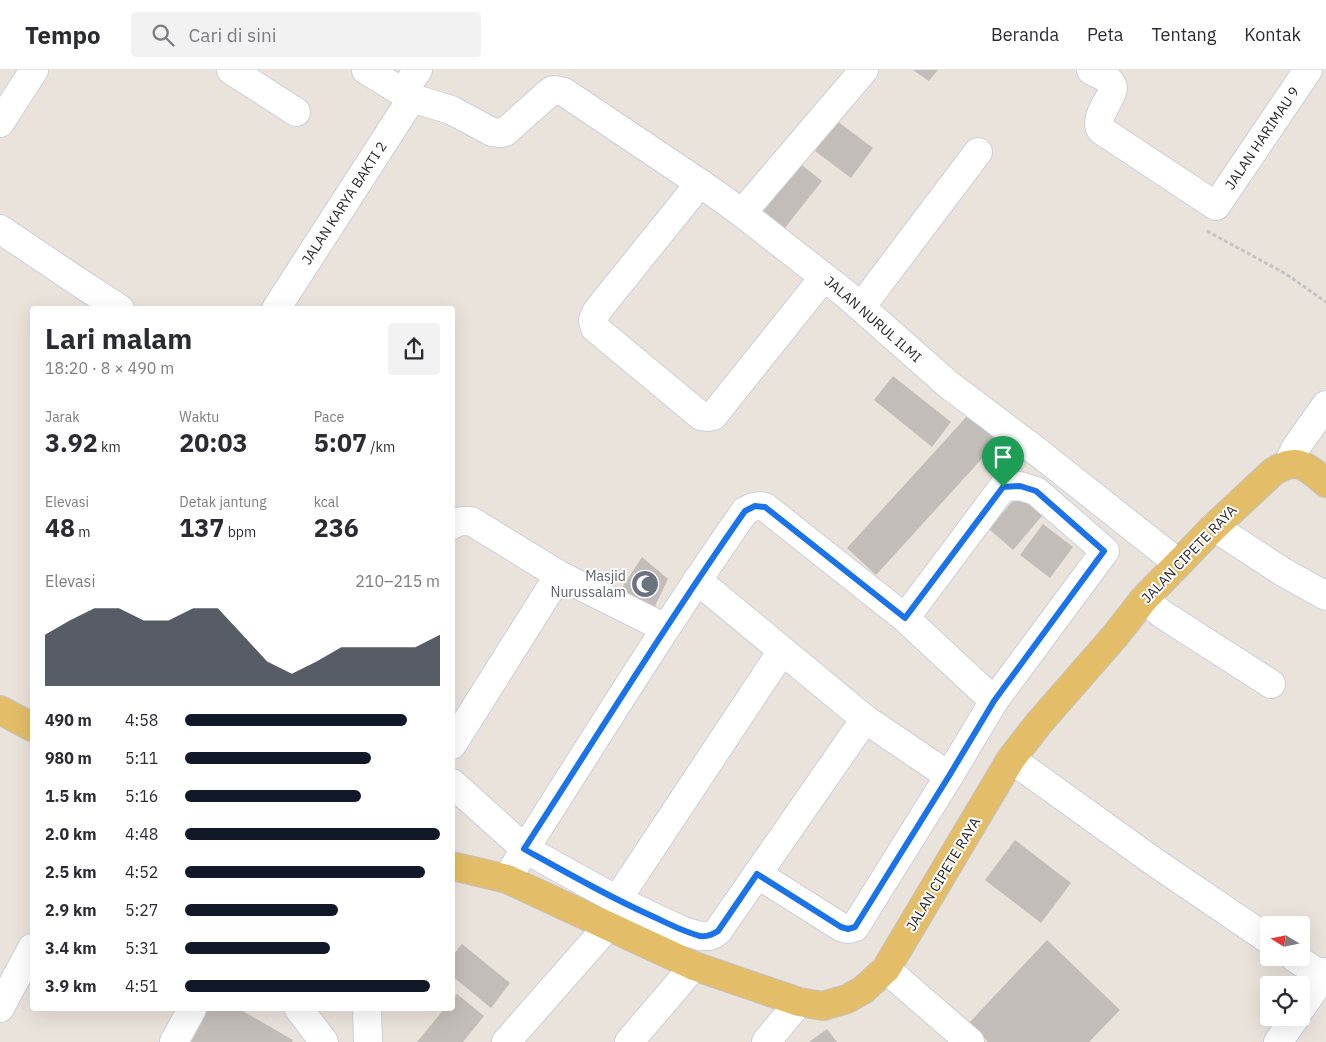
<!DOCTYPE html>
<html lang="id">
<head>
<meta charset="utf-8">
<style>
  :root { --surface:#fff; --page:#f2f2f3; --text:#2b2b33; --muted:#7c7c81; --line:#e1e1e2; --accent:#111827 }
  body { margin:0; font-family:"IBM Plex Sans",sans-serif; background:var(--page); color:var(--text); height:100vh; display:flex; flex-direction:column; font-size:19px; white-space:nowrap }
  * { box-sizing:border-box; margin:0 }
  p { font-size:16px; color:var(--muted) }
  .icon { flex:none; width:28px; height:28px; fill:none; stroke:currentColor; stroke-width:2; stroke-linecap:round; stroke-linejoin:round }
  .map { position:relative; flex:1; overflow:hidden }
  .sheet { position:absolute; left:30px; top:236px; width:425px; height:705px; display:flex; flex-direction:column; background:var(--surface); border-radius:5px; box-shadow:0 5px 20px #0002 }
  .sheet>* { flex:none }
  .needle { width:32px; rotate:280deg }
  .tools { position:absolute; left:1260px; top:846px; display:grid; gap:10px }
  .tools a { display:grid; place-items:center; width:50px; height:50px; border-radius:5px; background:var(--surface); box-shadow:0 5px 20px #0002; font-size:25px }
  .pin { position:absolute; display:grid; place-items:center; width:42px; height:42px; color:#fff; margin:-51px -21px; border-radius:50% 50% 50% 0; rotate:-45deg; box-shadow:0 0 5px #0007 }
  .pin .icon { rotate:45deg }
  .round { display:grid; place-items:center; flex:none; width:52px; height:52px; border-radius:5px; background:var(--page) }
  .overview { display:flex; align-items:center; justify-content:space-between; height:85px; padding:0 15px }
  h1 { font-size:28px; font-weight:700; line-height:38px }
  .metrics { display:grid; grid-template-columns:repeat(3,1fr); gap:8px; height:85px; padding:5px 15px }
  .metrics div { display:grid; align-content:center }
  .metrics b { font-size:25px; font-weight:700 }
  .metrics small { font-size:14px; font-weight:400 }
  .metrics p { font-size:14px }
  .chart { height:140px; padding:10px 15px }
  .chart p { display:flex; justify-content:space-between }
  .chart svg { width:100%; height:90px; margin-top:5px; fill:var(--accent); opacity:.7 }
  ul { padding:0 15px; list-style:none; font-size:16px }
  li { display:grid; grid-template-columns:80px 60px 1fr; align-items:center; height:38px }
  li i { height:12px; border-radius:6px; background:var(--accent) }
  header { display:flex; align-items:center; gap:30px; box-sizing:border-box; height:70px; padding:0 25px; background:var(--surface); border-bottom:1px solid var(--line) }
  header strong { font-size:24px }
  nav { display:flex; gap:28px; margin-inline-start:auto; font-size:18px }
  .search { width:350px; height:45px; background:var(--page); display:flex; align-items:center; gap:12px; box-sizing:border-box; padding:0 18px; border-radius:5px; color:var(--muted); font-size:19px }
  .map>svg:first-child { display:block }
  .building { fill:#c2bdb9 }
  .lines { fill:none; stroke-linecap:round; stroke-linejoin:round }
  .minor-casing { stroke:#cbcfd9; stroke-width:30 }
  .major-casing { stroke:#c3c3c3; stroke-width:30 }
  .path { stroke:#c3c3c3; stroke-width:3; stroke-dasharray:4 2.5; stroke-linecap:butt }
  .minor { stroke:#fff; stroke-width:28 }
  .major { stroke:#e3bd68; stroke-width:28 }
  .route-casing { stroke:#fff; stroke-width:10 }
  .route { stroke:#1a73e8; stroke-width:6 }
  .labels { text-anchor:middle; stroke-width:4; stroke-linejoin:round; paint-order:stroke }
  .street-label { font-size:14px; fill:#292929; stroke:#fff }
  .worship-label { font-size:14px; fill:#5b616d; stroke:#fff; text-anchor:end }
</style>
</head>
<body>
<header>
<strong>Tempo</strong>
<div class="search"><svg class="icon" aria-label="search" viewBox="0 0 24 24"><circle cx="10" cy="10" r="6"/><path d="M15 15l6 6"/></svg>Cari di sini</div>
<nav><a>Beranda</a><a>Peta</a><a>Tentang</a><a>Kontak</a></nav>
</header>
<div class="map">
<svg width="1326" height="972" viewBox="0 0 1326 972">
  <rect width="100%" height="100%" fill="#eae3dc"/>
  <g class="building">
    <path d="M 913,0 L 938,0 L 929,11 Z"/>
    <path d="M 837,51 L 873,78 L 851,108 L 815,81 Z"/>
    <path d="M 794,89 L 822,111 L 784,159 L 756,137 Z"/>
    <path d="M 893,306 L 951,352 L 932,377 L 874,330 Z"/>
    <path d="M 969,344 L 998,371 L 876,505 L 847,478 Z"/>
    <path d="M 1018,425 L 1042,446 L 1013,480 L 989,459 Z"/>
    <path d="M 1043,454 L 1073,477 L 1050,508 L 1020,485 Z"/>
    <path d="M 642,487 L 668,509 L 653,540 L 621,519 Z"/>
    <path d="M 1015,770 L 1071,813 L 1041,853 L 985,810 Z"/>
    <path d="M 1047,870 L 1120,940 L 1089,972 L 988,972 L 969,953 Z"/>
    <path d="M 462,874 L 510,913 L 491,938 L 452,906 L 452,886 Z"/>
    <path d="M 457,924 L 484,946 L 463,972 L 417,972 L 444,939 L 452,939 L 452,929 Z"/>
    <path d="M 203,939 L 239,939 L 293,970 L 292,972 L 184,972 Z"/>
    <path d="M 827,959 L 837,972 L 809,972 Z"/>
  </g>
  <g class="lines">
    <g class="minor-casing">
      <g id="minor">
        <path d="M 231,0 L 296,42"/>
        <path d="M 366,0 L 412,28 L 451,40 L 492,62 L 501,63 L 505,62 L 551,21 L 554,20 L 564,22 L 710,120 L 742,143 L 847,225 L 949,315 L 1039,383 L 1178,493"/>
        <path d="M 1091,0 C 1097,4 1107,7 1111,13 C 1120,23 1092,44 1101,60 L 1216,136 L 1308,0"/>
        <path d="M 402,22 L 418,0"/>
        <path d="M 0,53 L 34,0"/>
        <path d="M 700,113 L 597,241 L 593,250 L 595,258 L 701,346 L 707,347 L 713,346 L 824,207"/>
        <path d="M 742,143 L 864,0"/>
        <path d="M 0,159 L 71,207 L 120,239"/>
        <path d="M 861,237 L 978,82"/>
        <path d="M 276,239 L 412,28"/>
        <path d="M 1287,395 L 1297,376 L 1326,335"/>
        <path d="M 452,455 C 459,450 464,451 471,451 L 559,505 L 665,558"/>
        <path d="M 1214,457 L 1283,502 L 1326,526"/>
        <path d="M 697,510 L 865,649 L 949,706"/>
        <path d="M 1144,529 L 1162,544 L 1271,614"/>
        <path d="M 452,675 L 559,505"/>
        <path d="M 1011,689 L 1153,791 L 1269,870"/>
        <path d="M 452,713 L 525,779 L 617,830 L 683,861 L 700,866 L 709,866 L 714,864 L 718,861 L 865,649"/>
        <path d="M 757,804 L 841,857 L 848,859 L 855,857 L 949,706 L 994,631 L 1105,481 L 1036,421 L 1020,416 L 1003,417 L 905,548"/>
        <path d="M 507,809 L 525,779 C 597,666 668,551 745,441 C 752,437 757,435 765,437 L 905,548 L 994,631"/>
        <path d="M 617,830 L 782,581"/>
        <path d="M 1295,888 L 1326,908"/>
        <path d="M 886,899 L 970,972"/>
        <path d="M 0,938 L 32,878"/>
        <path d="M 1301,938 L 1326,902"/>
        <path d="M 299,939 L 324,972"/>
        <path d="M 367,939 L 368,972"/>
        <path d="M 174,972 L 192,939"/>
        <path d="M 506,972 L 608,856"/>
        <path d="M 629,972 L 694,896"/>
        <path d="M 766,972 L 799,932"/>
        <path d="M 1278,972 L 1295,948"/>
      </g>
    </g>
    <g class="major-casing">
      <g id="major">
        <path d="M 0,640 L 32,657"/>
        <path d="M 452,796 L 507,809 L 694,896 L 799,932 L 823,936 L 847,929 L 863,920 L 886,899 L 1011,689 L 1039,653 L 1115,566 L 1144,529 L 1214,457 L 1273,402 C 1297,386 1306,396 1326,413"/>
      </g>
    </g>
    <path class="path" d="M 1207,161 L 1286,204 L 1326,232"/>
    <use href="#minor" class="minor"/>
    <use href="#major" class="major"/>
  </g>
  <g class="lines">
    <g class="route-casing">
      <path id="route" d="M 1020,416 L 1036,421 L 1104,481 L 994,631 L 949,706 L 855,857 L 848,859 L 841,857 L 757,804 L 718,861 C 712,865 707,867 700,866 C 684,862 669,854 654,847 C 609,827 567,803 524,779 C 597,666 668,551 745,441 L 755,436 L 765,437 L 905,548 L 1003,417 Z"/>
    </g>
    <use href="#route" class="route"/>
  </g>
  <defs>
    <g id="mosque-disc" transform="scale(1.4375)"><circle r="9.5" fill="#6b7280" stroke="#fff"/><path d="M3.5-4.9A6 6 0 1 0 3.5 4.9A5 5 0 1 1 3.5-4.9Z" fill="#fff"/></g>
  </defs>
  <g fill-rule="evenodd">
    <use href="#mosque-disc" x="645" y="514"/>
  </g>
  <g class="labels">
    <g class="street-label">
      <text transform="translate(1262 68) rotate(-56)" y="5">JALAN HARIMAU 9</text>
      <text transform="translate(344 133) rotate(-57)" y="5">JALAN KARYA BAKTI 2</text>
      <text transform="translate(873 249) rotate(41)" y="5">JALAN NURUL ILMI</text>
      <text transform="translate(1189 484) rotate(-46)" y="5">JALAN CIPETE RAYA</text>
      <text transform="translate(943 804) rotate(-59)" y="5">JALAN CIPETE RAYA</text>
    </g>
    <g class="worship-label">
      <text x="626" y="511">Masjid<tspan x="626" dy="16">Nurussalam</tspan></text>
    </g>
  </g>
</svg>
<div class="tools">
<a><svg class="needle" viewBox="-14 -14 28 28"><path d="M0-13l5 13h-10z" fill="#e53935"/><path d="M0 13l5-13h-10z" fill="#7c7c81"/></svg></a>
<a><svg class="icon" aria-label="locate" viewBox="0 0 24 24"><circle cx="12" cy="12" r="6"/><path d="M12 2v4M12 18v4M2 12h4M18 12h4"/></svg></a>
</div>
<div class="pin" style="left:1003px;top:417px;background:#1e9e55"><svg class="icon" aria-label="arrive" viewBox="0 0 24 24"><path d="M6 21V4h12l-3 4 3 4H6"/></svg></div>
<section class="sheet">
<div class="overview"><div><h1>Lari malam</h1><p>18:20 · 8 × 490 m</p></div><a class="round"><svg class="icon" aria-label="share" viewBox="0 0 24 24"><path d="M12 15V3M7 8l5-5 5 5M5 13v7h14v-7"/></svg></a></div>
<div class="metrics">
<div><p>Jarak</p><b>3.92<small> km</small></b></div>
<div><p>Waktu</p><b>20:03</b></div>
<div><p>Pace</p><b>5:07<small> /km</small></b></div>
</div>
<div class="metrics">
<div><p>Elevasi</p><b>48<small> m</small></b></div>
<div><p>Detak jantung</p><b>137<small> bpm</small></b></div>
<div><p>kcal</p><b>236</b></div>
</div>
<div class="chart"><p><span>Elevasi</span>210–215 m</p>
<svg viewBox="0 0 160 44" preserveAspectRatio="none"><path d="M0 44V19L10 12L20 6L30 6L40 12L50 12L60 6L70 6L80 19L90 32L100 38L110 32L120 25L130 25L140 25L150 25L160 19V44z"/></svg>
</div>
<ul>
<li><b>490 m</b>4:58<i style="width:87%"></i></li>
<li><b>980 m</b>5:11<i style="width:73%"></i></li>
<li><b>1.5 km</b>5:16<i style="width:69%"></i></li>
<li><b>2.0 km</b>4:48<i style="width:100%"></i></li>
<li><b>2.5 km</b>4:52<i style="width:94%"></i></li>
<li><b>2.9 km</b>5:27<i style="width:60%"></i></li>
<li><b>3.4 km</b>5:31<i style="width:57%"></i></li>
<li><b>3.9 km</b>4:51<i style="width:96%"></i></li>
</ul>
</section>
</div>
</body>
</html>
